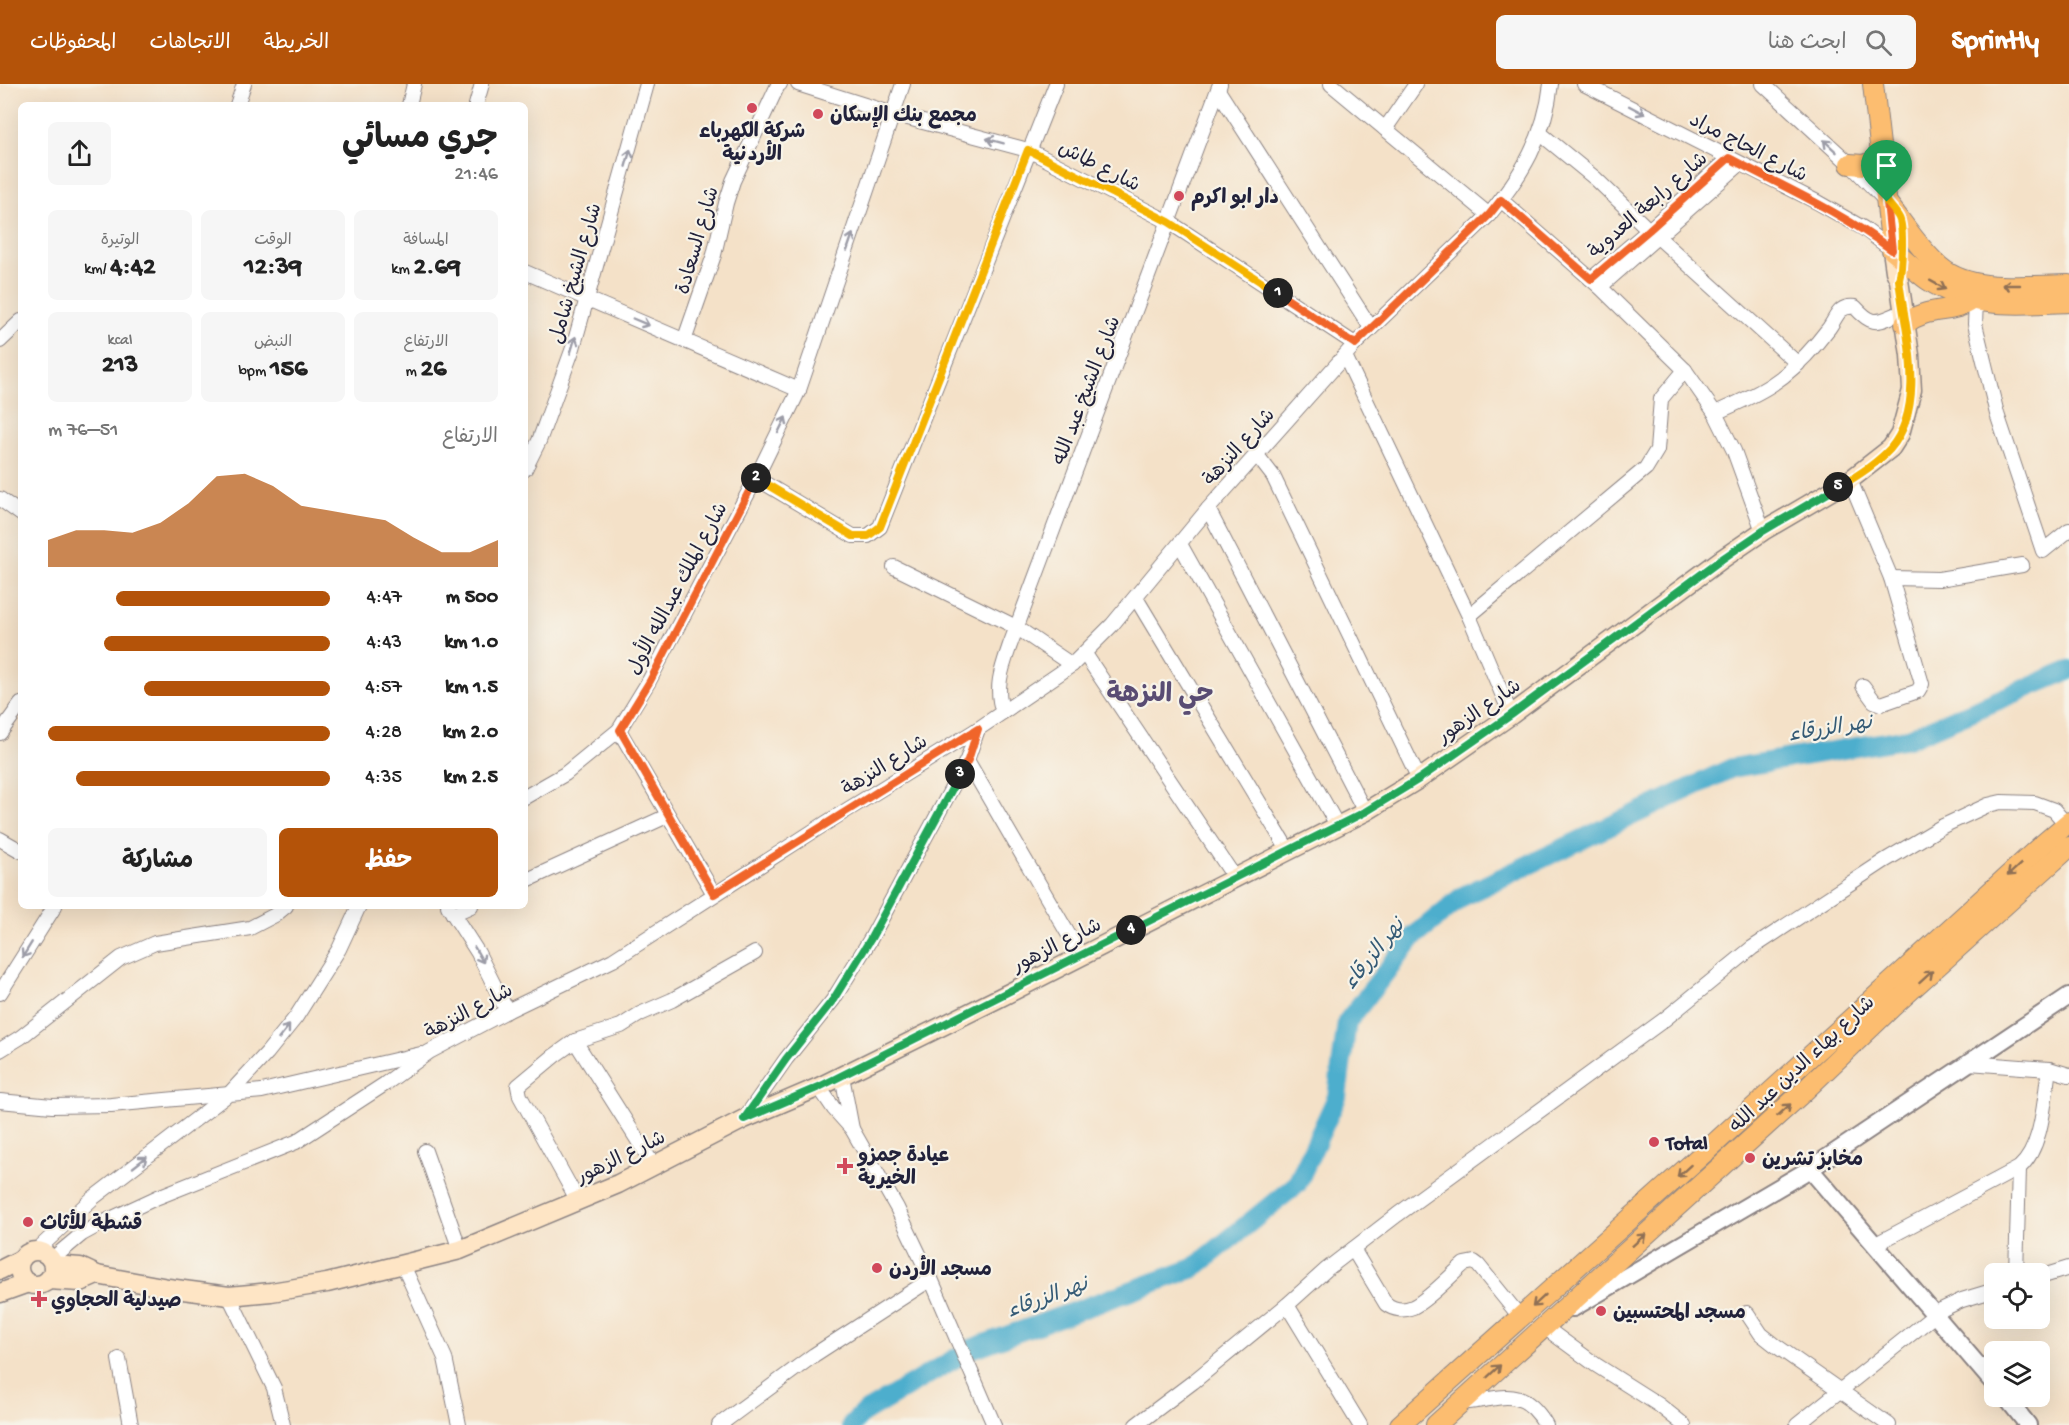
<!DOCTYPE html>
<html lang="ar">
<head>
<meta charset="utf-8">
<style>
  :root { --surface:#fff; --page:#f6f6f6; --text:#222; --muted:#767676; --accent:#b45309 }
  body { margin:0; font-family:"Gochi Hand","Playpen Sans Arabic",sans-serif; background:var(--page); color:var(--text); direction:rtl; height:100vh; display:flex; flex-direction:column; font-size:22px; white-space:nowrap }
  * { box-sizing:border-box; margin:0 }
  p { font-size:20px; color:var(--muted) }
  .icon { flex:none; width:33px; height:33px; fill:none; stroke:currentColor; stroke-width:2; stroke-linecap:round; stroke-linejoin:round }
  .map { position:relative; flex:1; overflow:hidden; direction:ltr }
  .side { position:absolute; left:18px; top:18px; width:510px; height:807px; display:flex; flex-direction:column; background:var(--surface); border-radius:9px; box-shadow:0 6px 24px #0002; direction:rtl }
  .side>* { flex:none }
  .controls { position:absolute; left:1984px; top:1179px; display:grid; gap:12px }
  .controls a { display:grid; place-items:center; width:66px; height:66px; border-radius:9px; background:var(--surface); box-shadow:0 6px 24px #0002; font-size:30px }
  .pin { position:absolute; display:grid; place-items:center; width:51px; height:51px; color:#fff; margin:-62px -26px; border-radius:50% 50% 50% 0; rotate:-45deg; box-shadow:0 0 6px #0007 }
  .pin .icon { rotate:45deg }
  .km { position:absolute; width:30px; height:30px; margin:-15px; border-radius:50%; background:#222; color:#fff; font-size:16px; line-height:30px; text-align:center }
  .round { display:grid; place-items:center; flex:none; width:63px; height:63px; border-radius:9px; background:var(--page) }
  .overview { display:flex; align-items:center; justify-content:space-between; height:102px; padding:0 30px }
  h1 { font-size:33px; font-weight:700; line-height:45px }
  .figures { display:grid; grid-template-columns:repeat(3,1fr); gap:9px; height:102px; padding:6px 30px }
  .figures div { display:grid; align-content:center; border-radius:9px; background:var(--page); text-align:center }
  .figures b { font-size:26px; font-weight:700 }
  .figures small { font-size:16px; font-weight:400 }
  .figures p { font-size:16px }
  .chart { height:168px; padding:12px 30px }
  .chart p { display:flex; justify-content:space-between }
  .chart svg { width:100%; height:108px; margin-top:6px; fill:var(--accent); opacity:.7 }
  .cta { display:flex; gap:12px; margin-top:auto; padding:12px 30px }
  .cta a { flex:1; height:69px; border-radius:9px; background:var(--accent); color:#fff; font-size:24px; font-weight:700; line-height:69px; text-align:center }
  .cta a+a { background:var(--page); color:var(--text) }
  ul { padding:0 30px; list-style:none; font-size:20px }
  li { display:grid; grid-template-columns:96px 72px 1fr; align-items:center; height:45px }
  li i { height:15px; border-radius:8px; background:var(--accent) }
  header { display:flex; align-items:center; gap:36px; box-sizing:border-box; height:84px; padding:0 30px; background:var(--accent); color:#fff }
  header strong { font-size:28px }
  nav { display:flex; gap:33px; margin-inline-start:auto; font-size:21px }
  .search { width:420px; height:54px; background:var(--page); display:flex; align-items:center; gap:15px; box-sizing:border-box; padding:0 21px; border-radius:9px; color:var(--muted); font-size:22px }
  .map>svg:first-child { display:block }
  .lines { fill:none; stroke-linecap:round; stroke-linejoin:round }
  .river { stroke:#4eaecd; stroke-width:20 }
  .minor-casing { stroke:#8b8282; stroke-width:16 }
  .tertiary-casing { stroke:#8b8282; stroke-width:20 }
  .secondary-casing { stroke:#8b8282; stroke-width:21 }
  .primary-casing { stroke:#8b8282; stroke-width:22 }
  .minor { stroke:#fff; stroke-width:14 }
  .tertiary { stroke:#fff; stroke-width:16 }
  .secondary { stroke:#fee5c5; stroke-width:18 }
  .primary { stroke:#fcbd6f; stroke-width:20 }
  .oneway { stroke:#9c9ca7 }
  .oneway2 { stroke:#8f7055 }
  .split-1-casing { stroke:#fff; stroke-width:12 }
  .split-2-casing { stroke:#fff; stroke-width:12 }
  .split-3-casing { stroke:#fff; stroke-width:12 }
  .split-4-casing { stroke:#fff; stroke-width:12 }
  .split-5-casing { stroke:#fff; stroke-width:12 }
  .split-6-casing { stroke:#fff; stroke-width:12 }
  .split-1 { stroke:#f0652b; stroke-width:8 }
  .split-2 { stroke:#f5b400; stroke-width:8 }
  .split-3 { stroke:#f0652b; stroke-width:8 }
  .split-4 { stroke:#22a559; stroke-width:8 }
  .split-5 { stroke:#22a559; stroke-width:8 }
  .split-6 { stroke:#f5b400; stroke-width:8 }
  .poi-dot { fill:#d1495b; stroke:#f7f3e8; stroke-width:2 }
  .labels { text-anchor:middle; stroke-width:4.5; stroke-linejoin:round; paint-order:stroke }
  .poi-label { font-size:20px; font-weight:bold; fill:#22223b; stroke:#f7f3e8; text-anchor:start }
  .street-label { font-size:20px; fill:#22223b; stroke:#f7f3e8 }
  .water-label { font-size:21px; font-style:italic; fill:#345a75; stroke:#f7f3e8 }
  .district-label { font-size:26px; font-weight:bold; fill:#594c73; stroke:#f7f3e8 }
</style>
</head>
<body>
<header>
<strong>Sprintly</strong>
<div class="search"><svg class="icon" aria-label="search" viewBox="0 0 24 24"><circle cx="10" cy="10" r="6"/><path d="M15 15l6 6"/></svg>ابحث هنا</div>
<nav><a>الخريطة</a><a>الاتجاهات</a><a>المحفوظات</a></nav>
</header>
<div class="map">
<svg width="2069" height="1341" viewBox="0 0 2069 1341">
  <rect width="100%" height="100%" fill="#f7f3e8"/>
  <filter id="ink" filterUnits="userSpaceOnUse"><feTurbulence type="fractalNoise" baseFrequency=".0167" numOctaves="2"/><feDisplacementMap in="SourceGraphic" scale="12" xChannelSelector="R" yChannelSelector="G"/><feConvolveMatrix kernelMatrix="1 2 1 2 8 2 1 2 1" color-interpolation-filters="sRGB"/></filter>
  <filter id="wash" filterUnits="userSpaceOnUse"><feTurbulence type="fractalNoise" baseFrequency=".008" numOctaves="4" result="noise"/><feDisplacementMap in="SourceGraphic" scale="24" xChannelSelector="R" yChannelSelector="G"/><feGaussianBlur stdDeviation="1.35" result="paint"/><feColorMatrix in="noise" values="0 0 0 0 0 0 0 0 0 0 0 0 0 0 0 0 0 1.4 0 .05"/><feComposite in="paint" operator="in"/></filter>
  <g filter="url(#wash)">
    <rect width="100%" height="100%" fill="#f4e1c8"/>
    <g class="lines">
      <path class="river" d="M 851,1341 L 862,1330 L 971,1265 L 1194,1184 L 1297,1100 L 1337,1013 L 1347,938 L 1413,853 L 1463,812 L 1732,684 L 1909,654 L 2069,586"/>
    </g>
  </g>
  <g filter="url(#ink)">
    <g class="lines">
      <g class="minor-casing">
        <g id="minor">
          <path d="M 798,0 L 893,30 L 1028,66 L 1169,138 L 1355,260"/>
          <path d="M 1331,0 L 1489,131"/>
          <path d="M 1584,0 L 1817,118 L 1863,144 L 1892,166"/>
          <path d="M 1763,0 L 1850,80 L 1887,118"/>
          <path d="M 1218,6 L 1371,244"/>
          <path d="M 237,21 L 244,0"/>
          <path d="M 409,21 L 414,0"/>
          <path d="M 476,21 L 482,0"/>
          <path d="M 1385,45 L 1416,0"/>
          <path d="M 1541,50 L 1596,95 L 1649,146"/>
          <path d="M 1501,116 L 1600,203 L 1685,286 L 1715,329 L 1734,367 L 1763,447"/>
          <path d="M 1658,153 L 1798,280"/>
          <path d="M 525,188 L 799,306"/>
          <path d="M 1591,195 L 1649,146 L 1729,74"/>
          <path d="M 1600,203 L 1740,80"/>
          <path d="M 1976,217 L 1975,240 L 1997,330 L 2043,467 L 2069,446"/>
          <path d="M 0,257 L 21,237"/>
          <path d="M 684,257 L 714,171 L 726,119 L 733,97 L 778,1 L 780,0"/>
          <path d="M 1345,272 L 1469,532 L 1511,631"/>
          <path d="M 1715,329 C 1761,309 1784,298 1817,259 C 1821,254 1825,249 1829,244 C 1837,233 1838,221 1855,223 C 1875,245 1878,237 1903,228"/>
          <path d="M 1256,370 L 1273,392 L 1419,695"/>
          <path d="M 525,385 L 539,357 L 573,264 L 647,0"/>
          <path d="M 756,394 L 853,452 L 868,452 L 880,443 L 1056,0"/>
          <path d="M 1850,396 L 1891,494 L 1922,600 L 1918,607 L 1881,620 L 1874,617 L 1863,602"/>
          <path d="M 0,415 L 21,430"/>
          <path d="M 1208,425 L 1365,728"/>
          <path d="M 1180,460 L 1337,741"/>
          <path d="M 894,483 L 1016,543 L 1072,581"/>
          <path d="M 1891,494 L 1939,495 L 2022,481"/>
          <path d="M 1136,514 L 1288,766"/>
          <path d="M 1469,532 L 1646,384 L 1657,366 L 1661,315 L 1685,286"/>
          <path d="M 1085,570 L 1235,794"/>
          <path d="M 1003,628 C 994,604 1002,584 1010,561 L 1220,0"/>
          <path d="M 619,646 L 714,810"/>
          <path d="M 0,649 L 21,620"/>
          <path d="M 967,676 L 1081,872"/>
          <path d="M 525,713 L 565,690 L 619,646 L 649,597 L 756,394 L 799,306 L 903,0"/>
          <path d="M 0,755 L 21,767"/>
          <path d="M 525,797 L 667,732"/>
          <path d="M 448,822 L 478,869 L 507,927"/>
          <path d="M 453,830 L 471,822"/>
          <path d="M 0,909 L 55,822"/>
          <path d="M 575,957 L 654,1082"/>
          <path d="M 0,966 L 21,953 L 121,874 L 155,859 L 250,844 L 275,831 L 286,822"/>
          <path d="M 1969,979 L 2049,985 L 2069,991"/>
          <path d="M 842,992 L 852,1045"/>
          <path d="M 819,1003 L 834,1025 L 852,1045 L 897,1124 L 931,1195 L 994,1341"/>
          <path d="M 0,1017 L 52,1022 L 111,1021 L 262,1007 L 421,970"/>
          <path d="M 744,1035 L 786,975 L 833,916 L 870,856 L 967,676 L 978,645"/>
          <path d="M 425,1067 L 460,1166"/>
          <path d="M 578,1117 L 520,1012 L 518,1002 L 554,972 L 575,957 L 621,942 L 640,930 L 672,916 L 755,869"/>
          <path d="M 1876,1160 L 2019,1084 C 2043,1063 2044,1016 2049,985"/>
          <path d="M 1353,1165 L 1386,1220 C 1394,1226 1404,1227 1413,1223 C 1429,1215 1450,1192 1464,1180 L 1474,1178 L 1478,1181 L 1521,1234"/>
          <path d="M 37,1166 L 93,1114 L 230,1009 L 267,969 L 296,933 L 339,865 L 359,822"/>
          <path d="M 51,1176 L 82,1150 L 104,1138 L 158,1113 L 296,1058 L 385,1000 L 429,968 L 507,927 L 613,876 L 826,739 L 978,645 L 1072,581 L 1112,541 L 1208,425 L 1355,260 L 1489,131 C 1522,91 1545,53 1551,0"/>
          <path d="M 403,1181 L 445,1274 L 459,1341"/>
          <path d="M 2016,1190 L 2019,1084"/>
          <path d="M 2040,1193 L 2069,1184"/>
          <path d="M 229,1212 L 274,1304 L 283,1341"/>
          <path d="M 1287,1221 L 1360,1341"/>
          <path d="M 1747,1229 L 1761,1250 L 1775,1261 L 1889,1341"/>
          <path d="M 1543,1242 L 1596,1281 L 1659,1321 L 1684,1341"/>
          <path d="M 119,1275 L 131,1341"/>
          <path d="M 1460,1319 C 1499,1317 1521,1298 1546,1341"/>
          <path d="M 719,1341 L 814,1271 L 931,1195"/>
          <path d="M 1136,1341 L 1193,1298 L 1287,1221 L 1327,1185 L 1397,1131 L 1665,935 L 1752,864 L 1884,777 L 1943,742 L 1988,721 L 2001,718 L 2035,719 L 2054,726 L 2066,740"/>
          <path d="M 1797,1341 L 1941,1226 L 1962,1216 L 1995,1206"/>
        </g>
      </g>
      <g class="tertiary-casing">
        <g id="tertiary">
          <path d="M 1810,1085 L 1995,1301"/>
          <path d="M 1573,1224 L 1810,1085 L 2069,912"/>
          <path d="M 2005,1312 L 2028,1341"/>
        </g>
      </g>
      <g class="secondary-casing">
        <g id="secondary">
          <circle cx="36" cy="1184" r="17"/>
          <path d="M 53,1181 L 80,1183 L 97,1191 L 168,1204 L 229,1212 L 271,1208 L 327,1199 L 460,1166 L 618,1100 L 744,1035 L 819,1003 L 999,914 L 1365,728 L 1419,695 L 1511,631 L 1722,475 L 1763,447 L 1850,396 L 1891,364 L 1900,350 L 1912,306 L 1910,271 L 1899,196 L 1895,187 L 1892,166"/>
          <path d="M 0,1186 L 20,1176"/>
          <path d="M 48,1196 L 81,1198 L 97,1191"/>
          <path d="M 0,1209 L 28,1199"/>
        </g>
      </g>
      <g class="primary-casing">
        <g id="primary">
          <path d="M 1873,0 L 1892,166 C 1905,176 1915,187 1928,196 C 1975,226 2016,220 2069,218"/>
          <path d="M 1850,80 L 1863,81 L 1882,75"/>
          <path d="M 1887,119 C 1904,140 1919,165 1940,183 C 1970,210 2031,201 2069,201"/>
          <path d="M 1905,240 C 1928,221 1952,231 1972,216"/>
          <path d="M 1400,1341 L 1716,1058 L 2042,761 L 2069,738"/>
          <path d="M 1436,1341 L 1802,1009 L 1893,922 L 2069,763"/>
        </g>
      </g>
      <use href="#minor" class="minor"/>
      <use href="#tertiary" class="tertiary"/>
      <use href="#secondary" class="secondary"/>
      <use href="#primary" class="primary"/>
    </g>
    <defs><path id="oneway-shaft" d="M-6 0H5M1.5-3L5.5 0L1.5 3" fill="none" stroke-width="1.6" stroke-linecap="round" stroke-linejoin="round" transform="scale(1.5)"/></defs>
    <g class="oneway">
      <use href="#oneway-shaft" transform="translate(1637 26) rotate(28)"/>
      <use href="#oneway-shaft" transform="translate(995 57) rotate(-165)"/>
      <use href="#oneway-shaft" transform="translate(1830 62) rotate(-137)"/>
      <use href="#oneway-shaft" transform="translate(628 74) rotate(-74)"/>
      <use href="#oneway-shaft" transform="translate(850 158) rotate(-71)"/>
      <use href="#oneway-shaft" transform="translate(641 238) rotate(23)"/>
      <use href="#oneway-shaft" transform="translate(573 261) rotate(-73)"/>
      <use href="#oneway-shaft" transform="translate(782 341) rotate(-64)"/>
      <use href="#oneway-shaft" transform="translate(27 866) rotate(122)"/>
      <use href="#oneway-shaft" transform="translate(479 871) rotate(60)"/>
      <use href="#oneway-shaft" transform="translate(284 948) rotate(-52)"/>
      <use href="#oneway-shaft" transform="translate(140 1078) rotate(-38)"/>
    </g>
    <g class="oneway2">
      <use href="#oneway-shaft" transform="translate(1938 201) rotate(29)"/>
      <use href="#oneway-shaft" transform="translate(2011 201) rotate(-180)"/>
      <use href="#oneway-shaft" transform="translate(2014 786) rotate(138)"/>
      <use href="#oneway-shaft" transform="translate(1926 893) rotate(-42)"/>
      <use href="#oneway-shaft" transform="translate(1784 1026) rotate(-42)"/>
      <use href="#oneway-shaft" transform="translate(1684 1087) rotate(138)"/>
      <use href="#oneway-shaft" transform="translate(1639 1156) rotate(-42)"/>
      <use href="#oneway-shaft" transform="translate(1539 1217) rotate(137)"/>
      <use href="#oneway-shaft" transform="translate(1494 1287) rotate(-43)"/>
    </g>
  </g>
  <g class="lines" filter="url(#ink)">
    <g class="split-1-casing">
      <path id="split-1" d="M 1278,209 L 1355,260 L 1489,131 L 1501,116 L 1591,195 L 1649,146 L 1729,74 C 1784,103 1841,128 1892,166 L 1887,118"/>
    </g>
    <g class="split-2-casing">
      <path id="split-2" d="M 756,394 L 853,452 L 868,452 L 880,443 L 1028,66 L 1169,138 L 1278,209"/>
    </g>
    <g class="split-3-casing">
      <path id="split-3" d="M 756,394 L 650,597 L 620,646 L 714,810 L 978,645 L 968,676 L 960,690"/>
    </g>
    <g class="split-4-casing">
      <path id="split-4" d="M 960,690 L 870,856 L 833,916 L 786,975 L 744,1035 L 819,1003 L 1131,846"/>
    </g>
    <g class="split-5-casing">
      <path id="split-5" d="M 1131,846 L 1365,728 L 1419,695 L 1511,631 L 1722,475 L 1763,447 L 1838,403"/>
    </g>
    <g class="split-6-casing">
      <path id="split-6" d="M 1838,403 C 1856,393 1876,380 1890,365 C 1928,321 1905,248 1899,196 C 1902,185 1904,143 1899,134 C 1896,128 1891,123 1887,118"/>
    </g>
    <use href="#split-1" class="split-1"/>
    <use href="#split-2" class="split-2"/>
    <use href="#split-3" class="split-3"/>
    <use href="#split-4" class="split-4"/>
    <use href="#split-5" class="split-5"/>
    <use href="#split-6" class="split-6"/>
  </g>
  <g class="poi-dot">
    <circle cx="752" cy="24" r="6"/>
    <circle cx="818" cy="30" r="6"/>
    <circle cx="1179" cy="112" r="6"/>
    <circle cx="1654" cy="1058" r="6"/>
    <circle cx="1750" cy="1074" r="6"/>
    <path d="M842 1073h6v6h6v6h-6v6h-6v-6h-6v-6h6z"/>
    <circle cx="28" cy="1138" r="6"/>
    <circle cx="877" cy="1184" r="6"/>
    <path d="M36 1206h6v6h6v6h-6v6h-6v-6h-6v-6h6z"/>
    <circle cx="1601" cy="1227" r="6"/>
  </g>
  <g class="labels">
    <g class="poi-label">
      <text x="830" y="37">مجمع بنك الإسكان</text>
      <text x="752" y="53" text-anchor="middle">شركة الكهرباء<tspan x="752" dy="23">الأردنية</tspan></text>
      <text x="1191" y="119">دار ابو اكرم</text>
      <text x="1666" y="1065">Total</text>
      <text x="858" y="1077">عيادة جمزو<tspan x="858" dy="23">الخيرية</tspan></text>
      <text x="1762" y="1081">مخابز تشرين</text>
      <text x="40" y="1145">قشطة للأثاث</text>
      <text x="889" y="1191">مسجد الأردن</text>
      <text x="51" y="1222">صيدلية الحجاوي</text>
      <text x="1613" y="1234">مسجد المحتسبين</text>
    </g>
    <g class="street-label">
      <text transform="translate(1749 62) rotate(27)" y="7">شارع الحاج مراد</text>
      <text transform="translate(1100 81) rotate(27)" y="7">شارع طاش</text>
      <text transform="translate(1647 120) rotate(-41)" y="7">شارع رابعة العدوية</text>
      <text transform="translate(696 156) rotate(-74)" y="7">شارع السعادة</text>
      <text transform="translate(574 189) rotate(-74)" y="7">شارع الشيخ شامل</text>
      <text transform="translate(1085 306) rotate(-69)" y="7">شارع الشيخ عبد الله</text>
      <text transform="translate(1238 362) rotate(-48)" y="7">شارع النزهة</text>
      <text transform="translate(676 504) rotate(-62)" y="7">شارع الملك عبدالله الأول</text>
      <text transform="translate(1478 626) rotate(-35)" y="7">شارع الزهور</text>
      <text transform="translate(884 680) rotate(-32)" y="7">شارع النزهة</text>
      <text transform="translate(1056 860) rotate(-27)" y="7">شارع الزهور</text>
      <text transform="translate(468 926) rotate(-28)" y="7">شارع النزهة</text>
      <text transform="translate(1801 979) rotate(-43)" y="7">شارع بهاء الدين عبد الله</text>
      <text transform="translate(620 1072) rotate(-26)" y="7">شارع الزهور</text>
    </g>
    <g class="water-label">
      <text transform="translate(1830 643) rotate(-9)" y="7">نهر الزرقاء</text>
      <text transform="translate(1373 869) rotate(-51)" y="7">نهر الزرقاء</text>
      <text transform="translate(1047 1212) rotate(-20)" y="7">نهر الزرقاء</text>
    </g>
    <g class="district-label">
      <text x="1160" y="617">حي النزهة</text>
    </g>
  </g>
</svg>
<div class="controls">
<a><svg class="icon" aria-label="locate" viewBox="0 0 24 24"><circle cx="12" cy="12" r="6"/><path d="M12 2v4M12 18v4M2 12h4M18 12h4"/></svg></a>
<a><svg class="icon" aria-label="layers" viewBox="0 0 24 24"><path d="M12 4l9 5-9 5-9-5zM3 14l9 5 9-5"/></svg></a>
</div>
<div class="pin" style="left:1887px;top:118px;background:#1e9e55"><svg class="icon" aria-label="arrive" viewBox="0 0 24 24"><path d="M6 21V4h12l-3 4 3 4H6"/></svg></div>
<b class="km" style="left:1278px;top:209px">1</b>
<b class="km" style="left:756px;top:394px">2</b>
<b class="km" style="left:960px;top:690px">3</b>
<b class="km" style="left:1131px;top:846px">4</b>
<b class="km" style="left:1838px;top:403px">5</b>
<section class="side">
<div class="overview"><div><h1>جري مسائي</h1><p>21:46</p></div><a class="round"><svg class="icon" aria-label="share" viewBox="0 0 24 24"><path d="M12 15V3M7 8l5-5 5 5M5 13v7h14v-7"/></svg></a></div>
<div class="figures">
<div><p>المسافة</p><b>2.69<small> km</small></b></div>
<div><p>الوقت</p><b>12:39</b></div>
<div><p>الوتيرة</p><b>4:42<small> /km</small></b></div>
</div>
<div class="figures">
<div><p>الارتفاع</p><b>26<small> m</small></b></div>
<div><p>النبض</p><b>156<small> bpm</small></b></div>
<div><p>kcal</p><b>213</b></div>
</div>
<div class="chart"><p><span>الارتفاع</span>51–76 m</p>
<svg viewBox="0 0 160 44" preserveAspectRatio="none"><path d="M0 44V33L10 29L20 29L30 30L40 26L50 18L60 7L70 6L80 11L90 19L100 21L110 23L120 25L130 32L140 38L150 38L160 33V44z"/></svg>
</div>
<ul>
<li><b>500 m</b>4:47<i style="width:76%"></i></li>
<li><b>1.0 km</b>4:43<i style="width:80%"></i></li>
<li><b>1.5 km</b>4:57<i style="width:66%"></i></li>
<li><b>2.0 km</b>4:28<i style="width:100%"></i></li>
<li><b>2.5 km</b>4:35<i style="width:90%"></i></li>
</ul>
<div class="cta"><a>حفظ</a><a>مشاركة</a></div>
</section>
</div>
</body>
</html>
